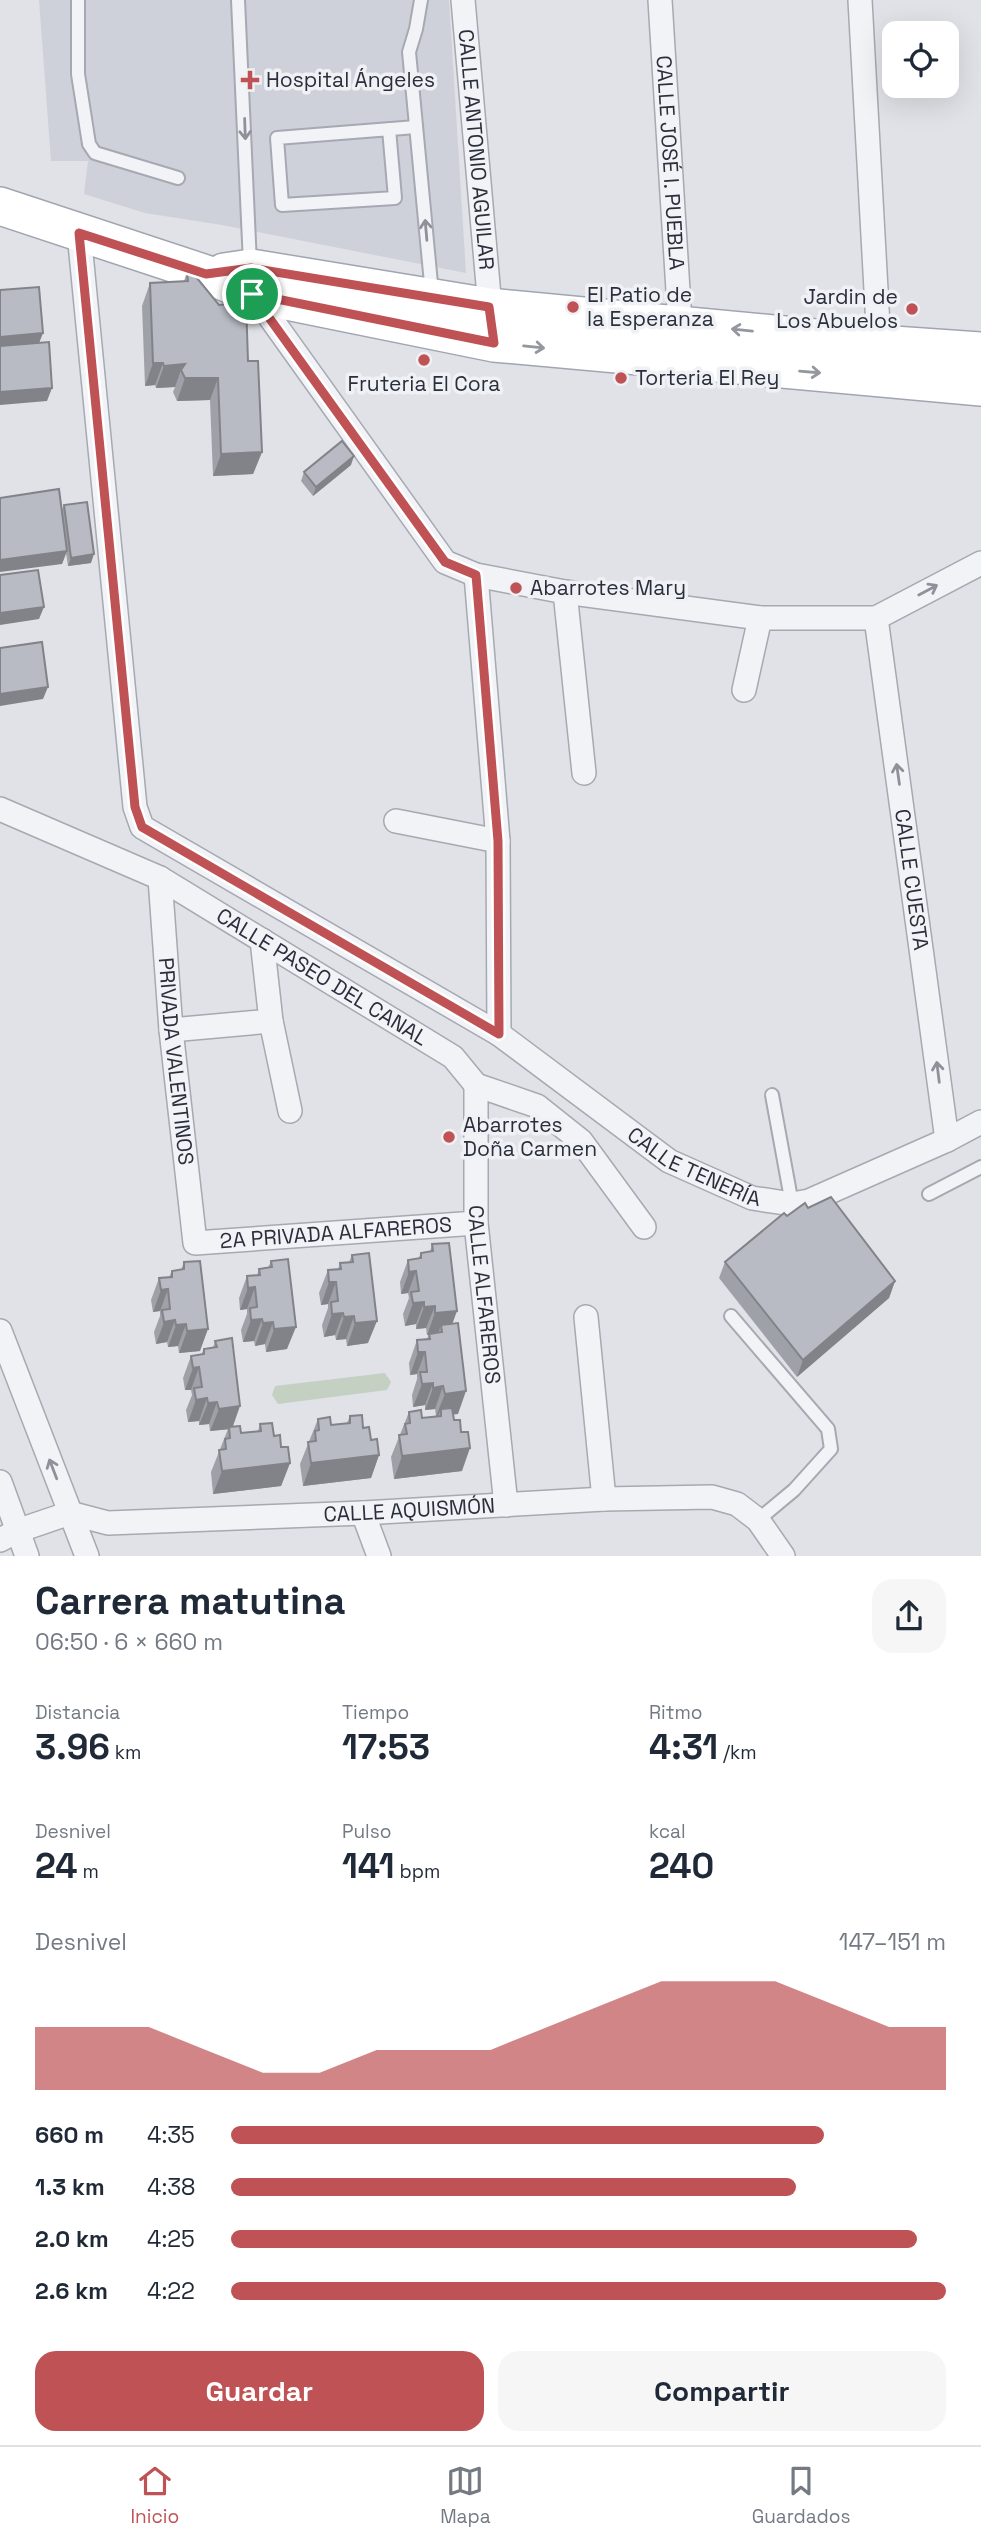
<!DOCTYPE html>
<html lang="es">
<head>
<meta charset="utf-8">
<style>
  :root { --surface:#fff; --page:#f6f6f7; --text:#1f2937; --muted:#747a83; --line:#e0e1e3; --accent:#bf5255 }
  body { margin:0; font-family:"Space Grotesk",sans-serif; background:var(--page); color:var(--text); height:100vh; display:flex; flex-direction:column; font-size:26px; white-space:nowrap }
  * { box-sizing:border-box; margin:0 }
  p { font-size:23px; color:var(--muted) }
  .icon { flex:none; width:38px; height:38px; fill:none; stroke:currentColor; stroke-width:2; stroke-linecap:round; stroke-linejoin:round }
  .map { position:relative; height:1556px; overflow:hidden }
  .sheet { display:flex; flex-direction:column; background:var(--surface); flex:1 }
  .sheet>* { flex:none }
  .controls { position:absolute; left:882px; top:21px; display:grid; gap:14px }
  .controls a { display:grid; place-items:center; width:77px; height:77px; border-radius:14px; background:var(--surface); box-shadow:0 7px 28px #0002; font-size:35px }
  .pin { position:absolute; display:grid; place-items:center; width:60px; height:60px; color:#fff; margin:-30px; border:4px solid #fff; border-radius:50%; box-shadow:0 2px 7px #0007 }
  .round { display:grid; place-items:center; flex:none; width:74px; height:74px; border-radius:21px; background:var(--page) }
  .headline { display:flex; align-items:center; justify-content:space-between; height:119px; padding:0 35px }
  h1 { font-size:38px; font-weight:800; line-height:52px }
  .figures { display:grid; grid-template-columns:repeat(3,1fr); gap:10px; height:119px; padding:7px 35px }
  .figures div { display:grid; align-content:center }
  .figures b { font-size:35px; font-weight:800 }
  .figures small { font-size:19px; font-weight:400 }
  .figures p { font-size:19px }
  .chart { height:196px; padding:14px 35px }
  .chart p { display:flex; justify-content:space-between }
  .chart svg { width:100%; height:126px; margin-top:7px; fill:var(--accent); opacity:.7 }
  .cta { display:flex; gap:14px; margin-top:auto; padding:14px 35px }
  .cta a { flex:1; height:80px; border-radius:21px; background:var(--accent); color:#fff; font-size:28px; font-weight:800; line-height:80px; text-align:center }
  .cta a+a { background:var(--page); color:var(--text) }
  ul { padding:0 35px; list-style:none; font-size:23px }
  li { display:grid; grid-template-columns:112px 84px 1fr; align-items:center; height:52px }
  li i { height:18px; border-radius:9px; background:var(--accent) }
  .tabs { display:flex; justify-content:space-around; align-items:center; height:98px; border-top:2px solid var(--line); background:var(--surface); font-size:19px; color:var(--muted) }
  .tabs a { display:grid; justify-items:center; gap:4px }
  .tabs .active { color:var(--accent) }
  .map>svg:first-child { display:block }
  .built { fill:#ced1d9 }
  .green { fill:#c4d0c2 }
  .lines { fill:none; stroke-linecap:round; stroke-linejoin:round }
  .lane-casing { stroke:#a6a9b1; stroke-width:16 }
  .street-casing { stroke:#a6a9b1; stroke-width:26 }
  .primary-casing { stroke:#a1a5b2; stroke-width:40 }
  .lane { stroke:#f2f3f6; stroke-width:12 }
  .street { stroke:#f2f3f6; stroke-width:23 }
  .primary { stroke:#fff; stroke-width:37 }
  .wall { fill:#9ea1a8 }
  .shaded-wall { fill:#818388 }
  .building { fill:#b8bbc3; stroke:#818388; stroke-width:2 }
  .oneway { stroke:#8e919a }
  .oneway2 { stroke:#94979e }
  .route-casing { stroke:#fff; stroke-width:14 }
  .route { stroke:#bf5255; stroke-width:9 }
  .poi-dot { fill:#bf5255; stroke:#eff1f5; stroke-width:2.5 }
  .labels { text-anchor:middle; stroke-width:7; stroke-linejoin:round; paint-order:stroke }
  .poi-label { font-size:21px; fill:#2a2f3d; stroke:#eff1f5; text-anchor:start }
  .street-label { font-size:21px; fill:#2a2f3d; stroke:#eff1f5 }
</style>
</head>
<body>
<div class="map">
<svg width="981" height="1556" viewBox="0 0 981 1556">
  <rect width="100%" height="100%" fill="#e0e2e7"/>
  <path class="built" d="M 39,0 L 449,0 L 466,273 L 222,225 L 145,213 L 84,194 L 88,161 L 51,161 Z"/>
  <path class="green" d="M 385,1373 L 391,1382 L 387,1390 L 278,1404 L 272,1395 L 275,1386 Z"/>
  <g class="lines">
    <g class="lane-casing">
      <g id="lane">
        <path d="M 78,0 L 78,74 L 89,144 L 95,153 L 178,178"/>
        <path d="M 238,0 L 250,264"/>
        <path d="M 421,0 L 416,29 L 409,52 L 432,294"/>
        <path d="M 389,129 L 395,198 L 282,205 L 277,138 L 416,127"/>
        <path d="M 772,1095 L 792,1204"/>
        <path d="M 929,1194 L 981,1167"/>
        <path d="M 731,1316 L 828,1429 L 831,1449 L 794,1490 L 758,1520"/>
      </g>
    </g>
    <g class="street-casing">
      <g id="street">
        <path id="s1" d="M 463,0 L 491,319"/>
        <path id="s2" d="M 660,0 L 680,323"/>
        <path d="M 860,0 L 879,344"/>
        <path id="s3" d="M 79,233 L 135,807 L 142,827 L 499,1034 L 669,1161 L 752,1198 L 792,1204 L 809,1201 L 947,1140 L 981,1122"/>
        <path d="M 252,292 L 445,562 L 476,575 L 565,592 L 760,618 L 876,618 L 981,563"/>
        <path d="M 476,575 L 498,841 L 499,1034"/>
        <path d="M 565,592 L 584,773"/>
        <path id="s4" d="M 876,618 L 947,1140"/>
        <path d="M 744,690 L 760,618"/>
        <path id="s5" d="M 0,809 L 160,878 L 453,1057 L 476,1085"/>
        <path d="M 396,821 L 498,841"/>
        <path id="s6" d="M 160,878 L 171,1030 L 195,1243 L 476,1223"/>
        <path d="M 262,940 L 271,1021 L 290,1111"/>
        <path d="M 171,1030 L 271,1021"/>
        <path id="s7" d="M 476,1085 L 476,1223 L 506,1505"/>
        <path d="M 476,1085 L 537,1106 L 581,1141 L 644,1227"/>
        <path d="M 586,1317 L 604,1499"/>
        <path d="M 0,1331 L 87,1556"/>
        <path d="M 0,1482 L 27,1556"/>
        <path d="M 363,1513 L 379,1556"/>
        <path id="s8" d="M 0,1540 L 17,1531 L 70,1513 L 108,1523 L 363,1513 L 604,1499 L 712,1497 L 737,1504 L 758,1520 L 783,1556"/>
      </g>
    </g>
    <g class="primary-casing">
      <g id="primary">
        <path d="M 0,206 L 206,274 L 252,294 L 494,343 L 981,387"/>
        <path d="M 224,272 L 251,268 L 489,307 L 879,344 L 981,351"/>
      </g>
    </g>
    <use href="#lane" class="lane"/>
    <use href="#street" class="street"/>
    <use href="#primary" class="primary"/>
  </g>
  <g class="wall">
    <path d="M 187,272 L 248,361 L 262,452 L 253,474 L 213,476 L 210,400 L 177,401 L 173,392 L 175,387 L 156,388 L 155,385 L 145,386 L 142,306 L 150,283 L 184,281 Z"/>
    <path d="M 351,465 L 313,496 L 301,481 L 304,472 Z"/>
    <path d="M 64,505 L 91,563 L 68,566 L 66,553 L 62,564 L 62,509 Z"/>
    <path d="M 808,1208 L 895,1281 L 889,1298 L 797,1377 L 719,1278 L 725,1262 L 787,1216 Z"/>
    <path d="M 432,1244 L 452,1324 L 458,1414 L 453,1414 L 462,1471 L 394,1479 L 391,1457 L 409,1412 L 422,1418 L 436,1416 L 435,1409 L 425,1410 L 425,1405 L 413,1407 L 412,1395 L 417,1379 L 417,1374 L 410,1375 L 409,1363 L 417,1340 L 427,1339 L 429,1335 L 427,1335 L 426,1328 L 416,1329 L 416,1324 L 405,1326 L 403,1314 L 409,1298 L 408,1293 L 401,1294 L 400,1282 L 408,1260 L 418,1259 L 421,1253 L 430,1252 Z"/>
    <path d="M 352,1255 L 368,1343 L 347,1346 L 346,1339 L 336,1340 L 335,1335 L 324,1337 L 322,1325 L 328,1308 L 328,1304 L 321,1305 L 319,1293 L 328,1270 L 338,1269 L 340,1263 L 349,1262 Z"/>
    <path d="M 271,1261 L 287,1349 L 266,1352 L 265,1344 L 255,1346 L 254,1341 L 243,1342 L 241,1330 L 247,1314 L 247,1309 L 240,1310 L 239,1298 L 247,1276 L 257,1275 L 259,1269 L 268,1268 Z"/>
    <path d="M 184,1262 L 200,1351 L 179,1353 L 178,1346 L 168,1347 L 167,1342 L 156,1344 L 154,1332 L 160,1316 L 160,1311 L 153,1312 L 151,1300 L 159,1278 L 169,1277 L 172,1271 L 181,1270 Z"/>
    <path d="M 215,1341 L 233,1427 L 241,1433 L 258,1431 L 260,1424 L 274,1436 L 290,1463 L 281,1486 L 213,1494 L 211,1472 L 228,1429 L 210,1431 L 209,1424 L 199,1425 L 199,1421 L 188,1422 L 186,1410 L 192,1395 L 191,1390 L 185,1390 L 183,1378 L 191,1356 L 201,1355 L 204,1349 L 213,1348 Z"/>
    <path d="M 350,1416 L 363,1428 L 379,1455 L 371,1478 L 303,1486 L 300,1464 L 318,1419 L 331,1425 L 347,1423 Z"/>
  </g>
  <g class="shaded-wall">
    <path d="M 43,333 L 38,346 L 0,349 L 0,337 Z"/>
    <path d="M 153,363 L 163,363 L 155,385 L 145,386 Z"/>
    <path d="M 185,364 L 181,370 L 175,387 L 156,388 L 164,366 Z"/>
    <path d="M 185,378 L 218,378 L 210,400 L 177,401 Z"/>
    <path d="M 52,388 L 47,401 L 0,405 L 0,392 Z"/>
    <path d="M 262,452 L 253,474 L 213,476 L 221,454 Z"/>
    <path d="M 354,456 L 351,465 L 313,496 L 316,487 Z"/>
    <path d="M 67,551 L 62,564 L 0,572 L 0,560 Z"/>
    <path d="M 94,554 L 91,563 L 68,566 L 71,558 Z"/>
    <path d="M 44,607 L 39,619 L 0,625 L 0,613 Z"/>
    <path d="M 48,687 L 43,699 L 0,706 L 0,694 Z"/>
    <path d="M 416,1271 L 408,1293 L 401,1294 L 409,1272 Z"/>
    <path d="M 895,1281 L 889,1298 L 797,1377 L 803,1360 Z"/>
    <path d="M 329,1282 L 336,1282 L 328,1304 L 321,1305 Z"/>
    <path d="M 255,1287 L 247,1309 L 240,1310 L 248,1288 Z"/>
    <path d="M 168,1289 L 160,1311 L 153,1312 L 161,1290 Z"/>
    <path d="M 424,1302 L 416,1324 L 405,1326 L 413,1303 Z"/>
    <path d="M 435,1306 L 426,1328 L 416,1329 L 424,1307 Z"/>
    <path d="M 457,1311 L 449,1333 L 441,1325 L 438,1334 L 427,1335 L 435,1313 Z"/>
    <path d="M 343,1313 L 335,1335 L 324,1337 L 332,1314 Z"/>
    <path d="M 354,1316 L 346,1339 L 336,1340 L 344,1317 Z"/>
    <path d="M 262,1319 L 254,1341 L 243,1342 L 251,1320 Z"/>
    <path d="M 175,1320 L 167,1342 L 156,1344 L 164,1322 Z"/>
    <path d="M 377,1321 L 368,1343 L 347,1346 L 355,1323 Z"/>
    <path d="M 273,1322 L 265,1344 L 255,1346 L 263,1323 Z"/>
    <path d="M 186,1324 L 178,1346 L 168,1347 L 176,1325 Z"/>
    <path d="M 296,1327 L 287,1349 L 266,1352 L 274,1329 Z"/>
    <path d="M 208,1329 L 200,1351 L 179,1353 L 187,1331 Z"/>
    <path d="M 418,1352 L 425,1352 L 417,1374 L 410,1375 Z"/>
    <path d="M 199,1367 L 191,1390 L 185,1390 L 193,1368 Z"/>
    <path d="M 433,1383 L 425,1405 L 413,1407 L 422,1384 Z"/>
    <path d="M 443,1386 L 435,1409 L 425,1410 L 433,1388 Z"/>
    <path d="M 466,1391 L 458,1414 L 441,1416 L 441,1409 L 438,1416 L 436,1416 L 445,1394 Z"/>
    <path d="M 207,1398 L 199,1421 L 188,1422 L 196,1400 Z"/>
    <path d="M 217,1402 L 209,1424 L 199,1425 L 208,1403 Z"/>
    <path d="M 240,1406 L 232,1429 L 210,1431 L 219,1409 Z"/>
    <path d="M 470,1448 L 462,1471 L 394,1479 L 402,1456 Z"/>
    <path d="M 379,1455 L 371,1478 L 303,1486 L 311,1463 Z"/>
    <path d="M 290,1463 L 281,1486 L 213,1494 L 222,1471 Z"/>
  </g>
  <g class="building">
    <path d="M 187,272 L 197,278 L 219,305 L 246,302 L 248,361 L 258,361 L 262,452 L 221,454 L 218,378 L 185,378 L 181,370 L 185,364 L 164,366 L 163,363 L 153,363 L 150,283 L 188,281 Z"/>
    <path d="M 39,287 L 43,333 L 0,337 L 0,290 Z"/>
    <path d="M 49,342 L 52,388 L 0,392 L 0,346 Z"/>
    <path d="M 342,441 L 354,456 L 316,487 L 304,472 Z"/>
    <path d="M 59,489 L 67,551 L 0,560 L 0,498 Z"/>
    <path d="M 87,502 L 94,554 L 71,558 L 64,505 Z"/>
    <path d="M 38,570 L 44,607 L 0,613 L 0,575 Z"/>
    <path d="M 42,642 L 48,687 L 0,694 L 0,648 Z"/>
    <path d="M 831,1197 L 895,1281 L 803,1360 L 725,1262 L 784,1213 L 787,1216 L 805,1203 L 808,1208 Z"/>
    <path d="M 449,1243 L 457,1311 L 435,1313 L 435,1306 L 424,1307 L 424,1302 L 413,1303 L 411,1292 L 419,1291 L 416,1271 L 409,1272 L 408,1260 L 421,1258 L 421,1253 L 433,1251 L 432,1244 Z"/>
    <path d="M 369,1253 L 377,1321 L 355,1323 L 354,1316 L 344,1317 L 343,1313 L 332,1314 L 331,1302 L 338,1301 L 336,1282 L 329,1282 L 328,1270 L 341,1269 L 340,1263 L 353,1262 L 352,1255 Z"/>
    <path d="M 288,1259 L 296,1327 L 274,1329 L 273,1322 L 263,1323 L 262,1319 L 251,1320 L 250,1308 L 257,1307 L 255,1287 L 248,1288 L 247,1276 L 260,1275 L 259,1269 L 272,1267 L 271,1261 Z"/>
    <path d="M 200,1261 L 208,1329 L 187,1331 L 186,1324 L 176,1325 L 175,1320 L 164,1322 L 162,1310 L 170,1309 L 168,1289 L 161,1290 L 159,1278 L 172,1277 L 172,1271 L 184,1269 L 184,1262 Z"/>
    <path d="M 458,1323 L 466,1391 L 445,1394 L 443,1386 L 433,1388 L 433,1383 L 422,1384 L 420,1372 L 427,1372 L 425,1352 L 418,1352 L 417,1340 L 430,1339 L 429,1334 L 442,1332 L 441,1325 Z"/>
    <path d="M 232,1338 L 240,1406 L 219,1409 L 217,1402 L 208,1403 L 207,1398 L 196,1400 L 194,1388 L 202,1387 L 199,1367 L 193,1368 L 191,1356 L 204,1354 L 204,1349 L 217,1347 L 215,1341 Z"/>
    <path d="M 452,1408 L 454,1420 L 460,1420 L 461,1432 L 468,1432 L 470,1448 L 402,1456 L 399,1435 L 407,1434 L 405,1424 L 410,1423 L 409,1412 L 421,1410 L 422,1418 L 441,1416 L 441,1409 Z"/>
    <path d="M 362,1415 L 363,1428 L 369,1427 L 371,1440 L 377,1439 L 379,1455 L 311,1463 L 308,1442 L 316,1441 L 315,1431 L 319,1430 L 318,1419 L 330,1417 L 331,1425 L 350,1423 L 350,1416 Z"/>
    <path d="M 272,1423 L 274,1436 L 280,1435 L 281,1447 L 288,1447 L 290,1463 L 222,1471 L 219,1450 L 226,1449 L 225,1439 L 230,1438 L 229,1427 L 240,1426 L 241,1433 L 261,1431 L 260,1424 Z"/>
  </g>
  <defs><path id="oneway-shaft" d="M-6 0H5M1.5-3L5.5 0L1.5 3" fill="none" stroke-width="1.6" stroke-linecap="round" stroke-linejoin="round" transform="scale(1.75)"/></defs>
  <g class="oneway">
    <use href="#oneway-shaft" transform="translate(245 129) rotate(88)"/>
    <use href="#oneway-shaft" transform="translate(426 230) rotate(-95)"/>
    <use href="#oneway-shaft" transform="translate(928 590) rotate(-28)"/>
    <use href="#oneway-shaft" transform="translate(898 774) rotate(-98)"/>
    <use href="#oneway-shaft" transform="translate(938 1072) rotate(-97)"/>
    <use href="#oneway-shaft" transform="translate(53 1469) rotate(-111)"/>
  </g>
  <g class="oneway2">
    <use href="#oneway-shaft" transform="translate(742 330) rotate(-174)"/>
    <use href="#oneway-shaft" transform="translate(534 347) rotate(6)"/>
    <use href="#oneway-shaft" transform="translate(810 372) rotate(5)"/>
  </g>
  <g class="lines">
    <g class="route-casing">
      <path id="route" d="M 79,233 L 206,274 L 251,268 L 489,307 L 494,343 L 252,294 L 445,562 L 476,575 L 498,841 L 499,1034 L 142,827 L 135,807 Z"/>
    </g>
    <use href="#route" class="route"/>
  </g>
  <g class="poi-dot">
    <path d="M246.5 69.5h7v7h7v7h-7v7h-7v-7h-7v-7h7z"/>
    <circle cx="573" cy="307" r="7"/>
    <circle cx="912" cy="309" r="7"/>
    <circle cx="424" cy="360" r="7"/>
    <circle cx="621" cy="378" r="7"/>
    <circle cx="516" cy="588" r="7"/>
    <circle cx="449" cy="1137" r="7"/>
  </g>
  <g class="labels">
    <g class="poi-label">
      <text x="266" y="87">Hospital Ángeles</text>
      <text x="587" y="302">El Patio de<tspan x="587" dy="24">la Esperanza</tspan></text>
      <text x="898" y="304" text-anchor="end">Jardin de<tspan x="898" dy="24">Los Abuelos</tspan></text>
      <text x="635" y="385">Torteria El Rey</text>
      <text x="424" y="391" text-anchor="middle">Fruteria El Cora</text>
      <text x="530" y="595">Abarrotes Mary</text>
      <text x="463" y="1132">Abarrotes<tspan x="463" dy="24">Doña Carmen</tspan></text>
    </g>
    <g class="street-label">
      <text dy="7" stroke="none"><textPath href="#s1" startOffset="150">CALLE ANTONIO AGUILAR</textPath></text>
      <text dy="7" stroke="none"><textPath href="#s2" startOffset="163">CALLE JOSÉ I. PUEBLA</textPath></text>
      <text dy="7" stroke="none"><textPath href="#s4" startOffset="264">CALLE CUESTA</textPath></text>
      <text dy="7" stroke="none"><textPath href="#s5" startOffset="364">CALLE PASEO DEL CANAL</textPath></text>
      <text dy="7" stroke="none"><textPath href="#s6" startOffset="184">PRIVADA VALENTINOS</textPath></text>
      <text dy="7" stroke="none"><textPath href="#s3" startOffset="1248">CALLE TENERÍA</textPath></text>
      <text dy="7" stroke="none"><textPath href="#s6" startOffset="508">2A PRIVADA ALFAREROS</textPath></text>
      <text dy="7" stroke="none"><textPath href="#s7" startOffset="210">CALLE ALFAREROS</textPath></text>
      <text dy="7" stroke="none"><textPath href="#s8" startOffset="416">CALLE AQUISMÓN</textPath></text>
    </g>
  </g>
</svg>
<div class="controls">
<a><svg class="icon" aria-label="locate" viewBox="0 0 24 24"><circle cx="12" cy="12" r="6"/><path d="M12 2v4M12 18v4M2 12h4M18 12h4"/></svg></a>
</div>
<div class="pin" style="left:252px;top:294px;background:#1e9e55"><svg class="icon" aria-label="arrive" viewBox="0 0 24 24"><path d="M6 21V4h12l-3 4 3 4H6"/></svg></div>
</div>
<section class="sheet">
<div class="headline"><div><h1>Carrera matutina</h1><p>06:50 · 6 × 660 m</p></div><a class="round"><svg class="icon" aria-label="share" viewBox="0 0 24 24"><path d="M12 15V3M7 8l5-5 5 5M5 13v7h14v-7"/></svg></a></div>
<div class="figures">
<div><p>Distancia</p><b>3.96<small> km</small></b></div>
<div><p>Tiempo</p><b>17:53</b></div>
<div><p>Ritmo</p><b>4:31<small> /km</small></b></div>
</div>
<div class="figures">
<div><p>Desnivel</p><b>24<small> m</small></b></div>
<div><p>Pulso</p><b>141<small> bpm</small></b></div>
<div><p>kcal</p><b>240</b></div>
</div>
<div class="chart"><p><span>Desnivel</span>147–151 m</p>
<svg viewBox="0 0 160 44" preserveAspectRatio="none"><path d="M0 44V22L10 22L20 22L30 30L40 38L50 38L60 30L70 30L80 30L90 22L100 14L110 6L120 6L130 6L140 14L150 22L160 22V44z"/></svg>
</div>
<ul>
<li><b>660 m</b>4:35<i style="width:83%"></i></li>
<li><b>1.3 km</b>4:38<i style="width:79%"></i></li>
<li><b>2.0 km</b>4:25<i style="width:96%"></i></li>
<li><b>2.6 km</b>4:22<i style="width:100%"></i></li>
</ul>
<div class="cta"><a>Guardar</a><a>Compartir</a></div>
</section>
<nav class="tabs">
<a class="active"><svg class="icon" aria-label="home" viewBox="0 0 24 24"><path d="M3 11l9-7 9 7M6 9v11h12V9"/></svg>Inicio</a>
<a><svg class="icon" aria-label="map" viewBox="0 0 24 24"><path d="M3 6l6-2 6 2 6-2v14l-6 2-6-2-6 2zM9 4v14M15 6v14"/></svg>Mapa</a>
<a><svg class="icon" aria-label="saved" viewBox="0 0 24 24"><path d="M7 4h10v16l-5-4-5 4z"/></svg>Guardados</a>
</nav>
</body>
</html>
